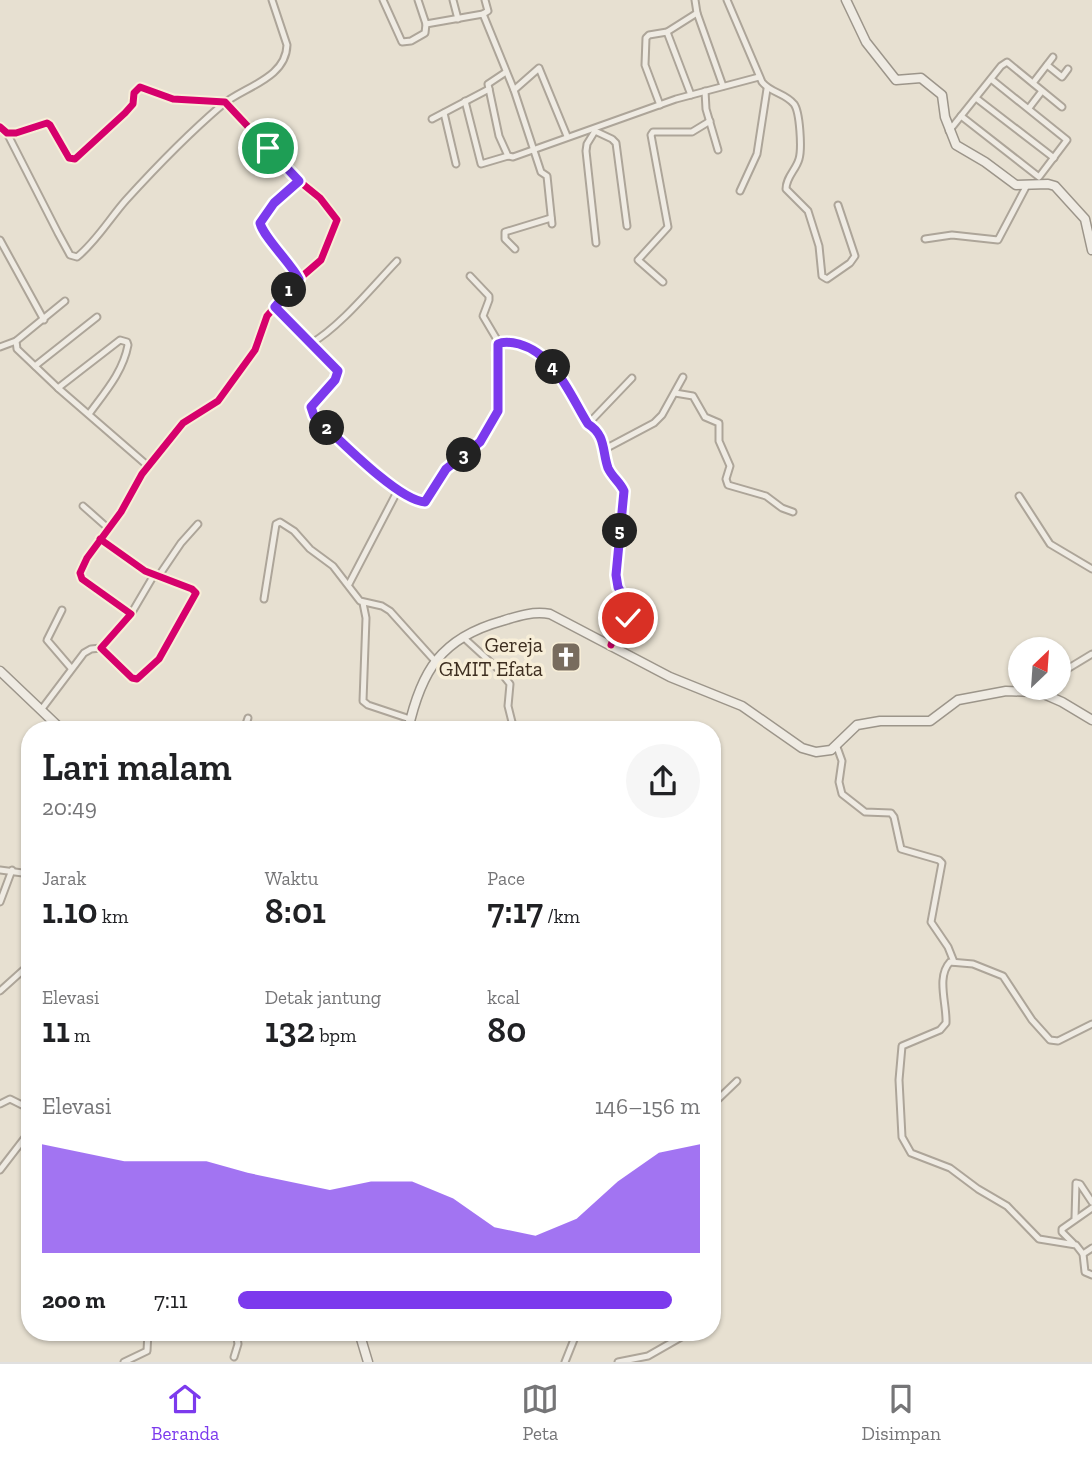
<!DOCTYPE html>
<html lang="id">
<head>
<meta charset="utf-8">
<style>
  :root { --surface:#fff; --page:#f6f6f6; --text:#202124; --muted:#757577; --line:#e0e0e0; --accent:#7c3aed }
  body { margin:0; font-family:"Zilla Slab",serif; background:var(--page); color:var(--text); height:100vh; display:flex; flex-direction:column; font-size:26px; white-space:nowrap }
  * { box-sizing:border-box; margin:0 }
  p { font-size:23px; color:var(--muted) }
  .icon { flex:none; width:38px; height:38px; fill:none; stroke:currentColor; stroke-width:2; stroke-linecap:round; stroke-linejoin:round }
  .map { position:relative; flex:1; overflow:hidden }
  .drawer { position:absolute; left:21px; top:721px; width:700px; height:620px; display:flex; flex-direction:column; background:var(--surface); border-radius:28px; box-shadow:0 2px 5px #0004 }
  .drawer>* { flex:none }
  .needle { width:46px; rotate:25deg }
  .tools { position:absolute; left:1008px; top:637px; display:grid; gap:14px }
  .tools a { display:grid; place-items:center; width:63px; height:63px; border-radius:50%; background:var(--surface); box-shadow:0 2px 5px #0004; font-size:35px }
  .pin { position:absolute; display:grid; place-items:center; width:60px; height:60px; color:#fff; margin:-30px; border:4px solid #fff; border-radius:50%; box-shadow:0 2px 7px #0007 }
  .km { position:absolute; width:35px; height:35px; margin:-18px; border-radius:50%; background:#222; color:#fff; font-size:19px; line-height:35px; text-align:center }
  .round { display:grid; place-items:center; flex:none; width:74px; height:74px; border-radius:37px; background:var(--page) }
  .headline { display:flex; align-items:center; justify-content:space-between; height:119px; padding:0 21px }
  h1 { font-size:38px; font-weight:600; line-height:52px }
  .stats { display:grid; grid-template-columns:repeat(3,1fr); gap:10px; height:119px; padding:7px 21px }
  .stats div { display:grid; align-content:center }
  .stats b { font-size:35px; font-weight:600 }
  .stats small { font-size:19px; font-weight:400 }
  .stats p { font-size:19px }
  .chart { height:196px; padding:14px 21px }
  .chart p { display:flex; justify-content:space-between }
  .chart svg { width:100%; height:126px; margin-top:7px; fill:var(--accent); opacity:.7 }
  ul { padding:0 21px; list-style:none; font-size:23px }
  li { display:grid; grid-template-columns:112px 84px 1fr; align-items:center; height:52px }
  li i { height:18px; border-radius:9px; background:var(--accent) }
  .menu { display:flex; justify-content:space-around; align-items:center; height:98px; border-top:2px solid var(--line); background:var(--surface); font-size:19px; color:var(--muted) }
  .menu a { display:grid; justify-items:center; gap:4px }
  .menu .selected { color:var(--accent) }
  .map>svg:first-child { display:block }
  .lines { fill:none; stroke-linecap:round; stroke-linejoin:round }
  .street-casing { stroke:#ada599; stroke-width:9 }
  .secondary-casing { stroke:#9c958a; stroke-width:11 }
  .street { stroke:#efebe3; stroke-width:5 }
  .secondary { stroke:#efebe3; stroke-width:8 }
  .cycleway-casing { stroke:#f7eed8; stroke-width:11 }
  .cycleway { stroke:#d6006c; stroke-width:7 }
  .route-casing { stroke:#fff; stroke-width:14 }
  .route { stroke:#7c3aed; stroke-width:9 }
  .labels { text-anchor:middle; stroke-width:7; stroke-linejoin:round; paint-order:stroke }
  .poi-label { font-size:21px; fill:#3d2e20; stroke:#f7eed8; text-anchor:end }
</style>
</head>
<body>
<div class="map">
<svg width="1092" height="1362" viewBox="0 0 1092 1362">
  <rect width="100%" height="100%" fill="#e7e0d1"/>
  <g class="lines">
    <g class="street-casing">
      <g id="street">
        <path d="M 383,0 L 402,42 L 411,41 L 425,33 L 426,24"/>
        <path d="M 418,0 L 426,24 L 483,14 L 514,90 L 541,172 L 547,176 L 552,224"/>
        <path d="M 453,0 L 458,19"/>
        <path d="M 695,0 L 697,13 L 723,86"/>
        <path d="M 727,0 L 762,82 C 771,93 785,93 794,104 C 800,112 802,149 799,159 C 796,170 786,177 786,189 L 808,211 L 819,246 L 822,276 L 827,279 L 850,263 L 855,256 L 838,205"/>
        <path d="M 483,14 L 488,11 L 485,0"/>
        <path d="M 667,32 L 691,95"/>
        <path d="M 1047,65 L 1062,77 L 1068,69"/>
        <path d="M 506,72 L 488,84 L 499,136 L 508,156 L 513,157 L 676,99 L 759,77"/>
        <path d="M 1033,83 L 1053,57"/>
        <path d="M 514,90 L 539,68 L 567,136"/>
        <path d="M 705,91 L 706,109 L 718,150"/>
        <path d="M 976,98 L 1054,158"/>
        <path d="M 465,101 L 481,164 L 508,156"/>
        <path d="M 660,105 L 645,65 L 646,38 L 649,35 L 667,32 L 697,13"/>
        <path d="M 1029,108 L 1042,91"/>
        <path d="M 444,113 L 456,164"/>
        <path d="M 961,116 L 1039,177 L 1067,140 L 991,79"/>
        <path d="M 432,119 L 489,89"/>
        <path d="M 0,127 L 7,133 L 16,133 L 47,123 L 50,125 L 69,158 L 75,159 L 125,113 L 133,104 L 134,93 L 140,87 L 173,99 L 225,102 L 299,181 L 320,198 L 337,220 L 321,260 L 299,279 L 267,316 L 255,350 L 218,401 L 183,423 L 142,474 L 121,512 L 87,558 L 80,573 L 82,579 L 131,614 L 101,648 L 132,678 L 137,679 L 159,659 L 196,593 L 192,589 L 145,571 L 100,539"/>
        <path d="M 595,131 L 587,144 L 586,151 L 596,243"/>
        <path d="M 595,131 L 612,139 L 616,143 L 627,226"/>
        <path d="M 949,131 L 1001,66 L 1007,62 L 1062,107"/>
        <path d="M 7,133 L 58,233 L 70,255 L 77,257 C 96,242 110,218 126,200 C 156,167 188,134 222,105 C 243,87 286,79 287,45 L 272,0"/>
        <path d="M 740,191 L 757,154 L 767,89"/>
        <path d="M 925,239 L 952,235 L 998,240 L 1027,185"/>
        <path d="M 0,240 L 44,320"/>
        <path d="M 515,249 L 505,239 L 505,232 L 551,218"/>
        <path d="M 470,276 L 489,296 L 489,300 L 483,316 L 499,343"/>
        <path d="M 299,279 C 289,261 265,240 260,223 L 274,203 L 299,181"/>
        <path d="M 663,282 L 638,260 L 668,227 L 651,135 L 653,132 L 692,132 L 710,121"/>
        <path d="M 65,301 L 16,341 L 17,349 L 58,388 L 148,466"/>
        <path d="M 275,307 L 338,371 L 335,380 L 311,407 L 314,417 L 398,490 L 421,502 L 429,497 L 448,466 L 480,442 L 499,407 L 496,353 L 499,343 C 544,336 565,386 584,417 C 589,425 597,428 601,437 C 605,447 604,459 609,469 C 612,477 620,482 624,491 L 616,575 L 618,587 L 630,609 C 627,623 615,631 611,645"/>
        <path d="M 310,344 C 340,327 372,287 397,261"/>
        <path d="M 0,347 L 16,341"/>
        <path d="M 35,366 L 97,317"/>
        <path d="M 58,388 L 120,340 L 127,342 L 128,345 C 123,372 105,392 89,414"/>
        <path d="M 675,393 L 693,396 L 705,417 L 719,423 L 719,441 L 730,466 L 726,479 L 728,485 L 766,496 L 782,508 L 793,512"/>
        <path d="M 588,424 L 632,378"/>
        <path d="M 605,449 L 654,423 L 662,415 L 683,377"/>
        <path d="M 1019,496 L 1050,544 L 1092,569"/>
        <path d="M 83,506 L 109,529"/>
        <path d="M 158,577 L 181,543 L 198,524"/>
        <path d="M 349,584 L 398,490"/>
        <path d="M 264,599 L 276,524 L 280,522 L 294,531 L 310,549 L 333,566 L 360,601 L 382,606 L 390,611 L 435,661"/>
        <path d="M 363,603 L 366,618 L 363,701 L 368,705 L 410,719"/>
        <path d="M 62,610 L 47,640 L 71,668"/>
        <path d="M 131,614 L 154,575"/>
        <path d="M 463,637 L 498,669 L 510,684 L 508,706 L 514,730"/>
        <path d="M 1059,674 L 1092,654"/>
        <path d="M 41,710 L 84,653 L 91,649 L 101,648"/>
        <path d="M 244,730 L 248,718"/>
        <path d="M 296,730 L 299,728 L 307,730"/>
        <path d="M 837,747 L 842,761 L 839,782 L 842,794 L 865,812 L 891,813 L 894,817 L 901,849 L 939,860 L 942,863 L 931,922 L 948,947 L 954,962"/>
        <path d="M 0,870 L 30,874"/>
        <path d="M 0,902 L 12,870"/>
        <path d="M 0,991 L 30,964"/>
        <path d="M 1092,1024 L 1058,1041 L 1050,1040 L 1032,1020 L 1003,976 L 973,964 L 950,962 C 936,977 947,1004 946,1023 L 940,1030 L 902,1046 L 899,1080 L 902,1137 L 911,1153 L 950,1168 L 978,1189 L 1007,1206 L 1039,1239 L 1076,1245 L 1083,1254 L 1085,1272 L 1092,1275"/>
        <path d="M 0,1104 L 10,1099 L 30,1109"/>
        <path d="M 712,1105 L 737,1081"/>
        <path d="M 0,1170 L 30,1131"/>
        <path d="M 30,1190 L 30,1192"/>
        <path d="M 1075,1218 L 1076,1183 L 1080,1184 L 1092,1202"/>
        <path d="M 1073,1243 L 1062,1232 L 1062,1229 L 1092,1208"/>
        <path d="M 1083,1254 L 1092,1248"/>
        <path d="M 160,1332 L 170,1334 L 176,1332"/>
        <path d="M 234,1357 L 238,1344 L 236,1332"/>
        <path d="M 124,1362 L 147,1351 L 148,1332"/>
        <path d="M 565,1362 L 577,1332"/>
        <path d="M 618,1362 L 648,1356 L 690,1332"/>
      </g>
    </g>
    <g class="secondary-casing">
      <g id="secondary">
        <path d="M 846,0 L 866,42 L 896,80 L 921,78 L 942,95 L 945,117 L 956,145 L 985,162 L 1016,185 L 1048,184 L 1055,186 L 1085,219 L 1092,250"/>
        <path d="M 0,671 L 62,730"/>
        <path d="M 408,730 C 421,671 441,638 502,621 C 518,616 533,611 550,614 L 670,677 L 742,706 L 802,748 L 816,752 L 831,750 L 857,725 L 880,721 L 930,721 L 958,700 L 1006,691 L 1036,692 L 1046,695 L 1062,702 L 1092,720"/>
        <path d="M 359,1332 L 368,1362"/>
      </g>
    </g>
    <use href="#street" class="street"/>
    <use href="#secondary" class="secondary"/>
    <g class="cycleway-casing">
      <g id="cycleway">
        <path d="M 0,127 L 7,133 L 16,133 L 47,123 L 50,125 L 69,158 L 75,159 L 125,113 L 133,104 L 134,93 L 140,87 L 173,99 L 225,102 L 299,181 L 320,198 L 337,220 L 321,260 L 299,279 L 267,316 L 255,350 L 218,401 L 183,423 L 142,474 L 121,512 L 87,558 L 80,573 L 82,579 L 131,614 L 101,648 L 132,678 L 137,679 L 159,659 L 196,593 L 192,589 L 145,571 L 100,539"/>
        <path d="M 275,307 L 338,371 L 335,380 L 311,407 L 314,417 L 398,490 L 421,502 L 429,497 L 448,466 L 480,442 L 499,407 L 496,353 L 499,343 C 544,336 565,386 584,417 C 589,425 597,428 601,437 C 605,447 604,459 609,469 C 612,477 620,482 624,491 L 616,575 L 618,587 L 630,609 C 627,623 615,631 611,645"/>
      </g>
    </g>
    <use href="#cycleway" class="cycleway"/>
  </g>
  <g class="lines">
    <g class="route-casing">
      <path id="route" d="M 268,148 L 299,181 L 274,203 L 260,223 C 264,238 290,262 299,279 L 275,307 L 338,371 L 335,380 L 311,407 L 314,416 C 336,436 398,501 425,502 L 446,469 L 480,442 L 498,411 L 498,344 C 504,341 511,342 519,344 C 555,354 570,395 588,424 C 606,435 602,451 608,468 C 612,477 620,482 624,491 L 616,575 L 618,587 L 630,609 L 628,618"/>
    </g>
    <use href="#route" class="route"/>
  </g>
  <defs>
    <g id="church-square" transform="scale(1.575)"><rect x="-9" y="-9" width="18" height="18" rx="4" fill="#786c5e" stroke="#f7eed8"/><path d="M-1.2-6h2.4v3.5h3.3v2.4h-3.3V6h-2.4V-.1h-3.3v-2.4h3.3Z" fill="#fff"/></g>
  </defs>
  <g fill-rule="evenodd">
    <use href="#church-square" x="566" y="657"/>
  </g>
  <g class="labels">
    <g class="poi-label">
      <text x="543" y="652">Gereja<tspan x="543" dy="24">GMIT Efata</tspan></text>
    </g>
  </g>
</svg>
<div class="tools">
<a><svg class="needle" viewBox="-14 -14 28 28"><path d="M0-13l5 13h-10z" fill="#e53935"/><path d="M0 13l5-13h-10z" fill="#757577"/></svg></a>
</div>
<div class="pin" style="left:268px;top:148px;background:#1e9e55"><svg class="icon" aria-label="arrive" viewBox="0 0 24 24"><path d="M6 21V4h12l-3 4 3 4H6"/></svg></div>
<div class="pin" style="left:628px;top:618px;background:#d93025"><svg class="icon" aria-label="check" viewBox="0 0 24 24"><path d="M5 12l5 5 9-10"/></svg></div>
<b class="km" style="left:289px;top:290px">1</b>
<b class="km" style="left:327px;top:428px">2</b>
<b class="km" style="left:464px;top:455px">3</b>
<b class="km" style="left:553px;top:367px">4</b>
<b class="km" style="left:620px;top:531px">5</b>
<section class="drawer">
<div class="headline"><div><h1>Lari malam</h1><p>20:49</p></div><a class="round"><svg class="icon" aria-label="share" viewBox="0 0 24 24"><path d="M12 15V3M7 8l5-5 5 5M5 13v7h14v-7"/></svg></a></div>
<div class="stats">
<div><p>Jarak</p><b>1.10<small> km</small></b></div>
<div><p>Waktu</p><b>8:01</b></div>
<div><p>Pace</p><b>7:17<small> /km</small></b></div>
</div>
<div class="stats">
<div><p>Elevasi</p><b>11<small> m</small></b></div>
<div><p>Detak jantung</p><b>132<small> bpm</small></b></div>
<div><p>kcal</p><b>80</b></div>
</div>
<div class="chart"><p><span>Elevasi</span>146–156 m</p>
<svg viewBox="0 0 160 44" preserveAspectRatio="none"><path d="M0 44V6L10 9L20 12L30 12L40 12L50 16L60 19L70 22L80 19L90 19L100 25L110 35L120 38L130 32L140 19L150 9L160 6V44z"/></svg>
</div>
<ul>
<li><b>200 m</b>7:11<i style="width:94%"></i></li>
</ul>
</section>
</div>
<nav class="menu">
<a class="selected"><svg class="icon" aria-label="home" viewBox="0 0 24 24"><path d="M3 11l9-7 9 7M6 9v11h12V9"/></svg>Beranda</a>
<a><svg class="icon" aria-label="map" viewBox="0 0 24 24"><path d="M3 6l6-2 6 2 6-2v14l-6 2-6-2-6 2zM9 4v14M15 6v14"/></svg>Peta</a>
<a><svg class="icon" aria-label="saved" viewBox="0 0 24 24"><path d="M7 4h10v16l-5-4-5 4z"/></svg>Disimpan</a>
</nav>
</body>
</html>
